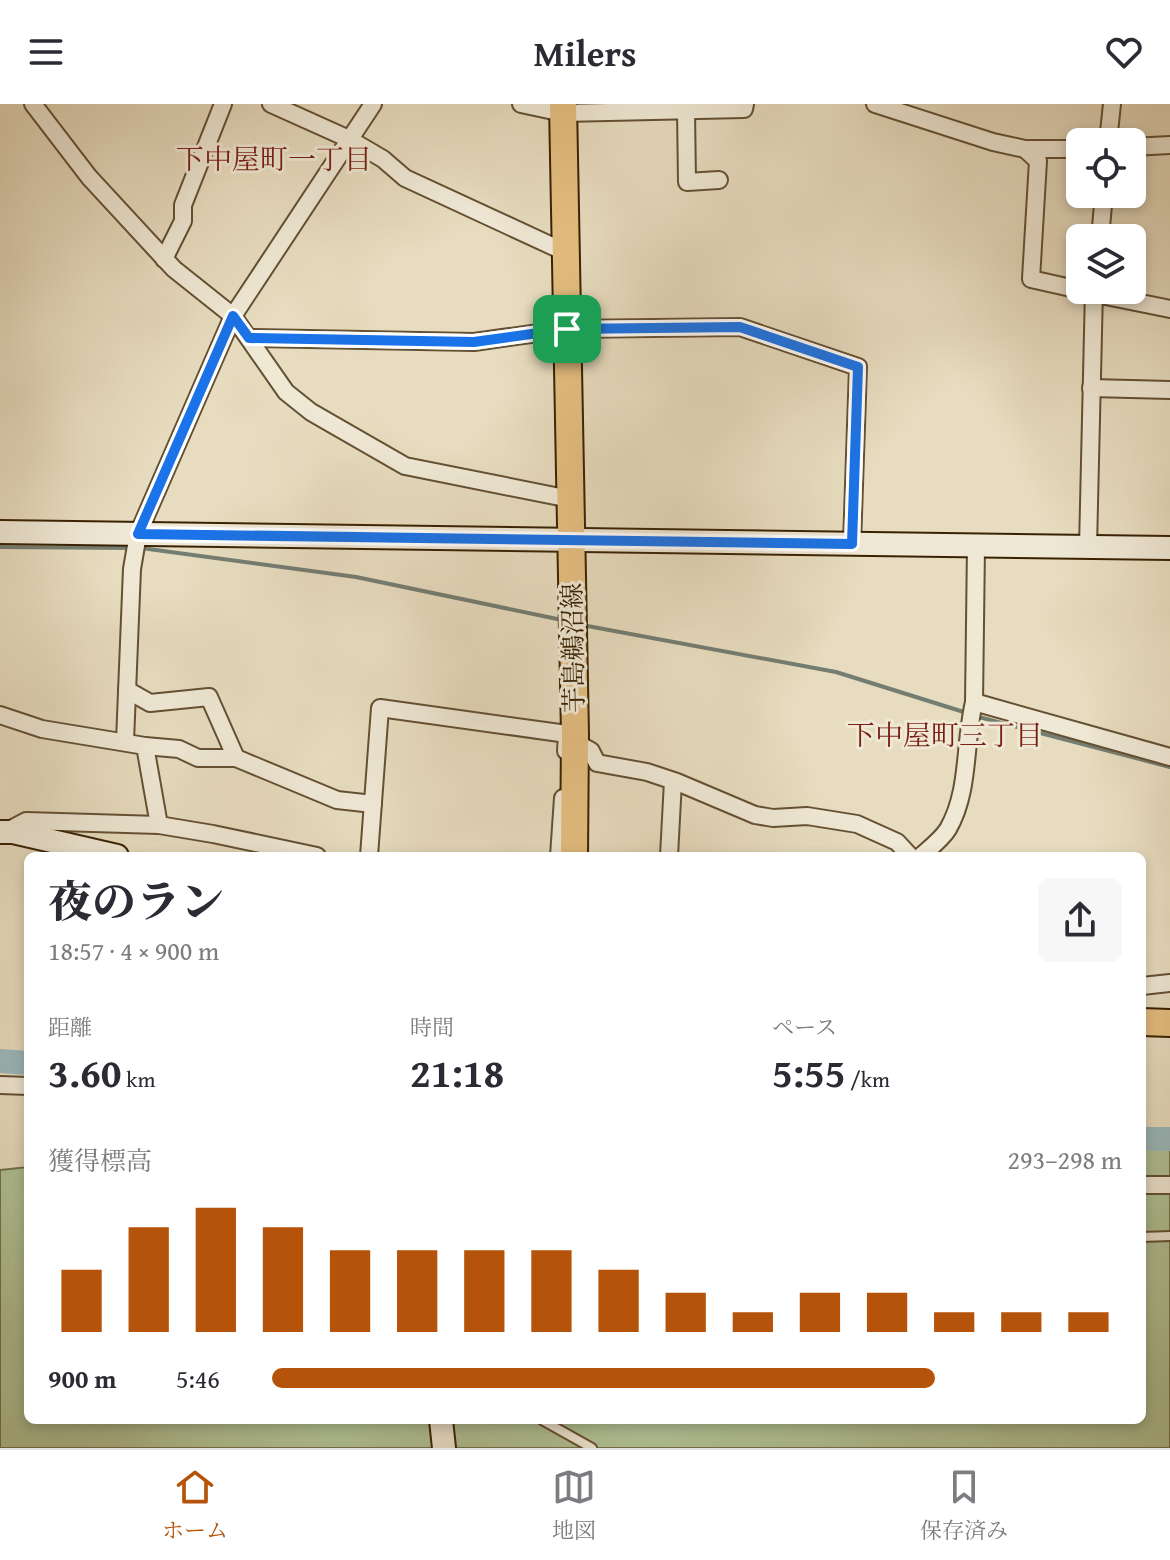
<!DOCTYPE html>
<html lang="ja">
<head>
<meta charset="utf-8">
<style>
  :root { --surface:#fff; --page:#f7f7f7; --text:#2b2b33; --muted:#7c7c81; --line:#e1e1e2; --accent:#b45309 }
  body { margin:0; font-family:"Gentium Book Plus","Noto Serif JP",serif; background:var(--page); color:var(--text); height:100vh; display:flex; flex-direction:column; font-size:30px; white-space:nowrap }
  * { box-sizing:border-box; margin:0 }
  p { font-size:26px; color:var(--muted) }
  .icon { flex:none; width:44px; height:44px; fill:none; stroke:currentColor; stroke-width:2; stroke-linecap:round; stroke-linejoin:round }
  .map { position:relative; flex:1; overflow:hidden }
  .drawer { position:absolute; left:24px; top:748px; width:1122px; height:572px; display:flex; flex-direction:column; background:var(--surface); border-radius:12px; box-shadow:0 4px 12px #0003 }
  .drawer>* { flex:none }
  .fabs { position:absolute; left:1066px; top:24px; display:grid; gap:16px }
  .fabs a { display:grid; place-items:center; width:80px; height:80px; border-radius:12px; background:var(--surface); box-shadow:0 4px 12px #0003; font-size:40px }
  .pin { position:absolute; display:grid; place-items:center; width:68px; height:68px; color:#fff; margin:-34px; border-radius:16px; box-shadow:0 4px 12px #0006 }
  .round { display:grid; place-items:center; flex:none; width:84px; height:84px; border-radius:12px; background:var(--page) }
  .summary { display:flex; align-items:center; justify-content:space-between; height:136px; padding:0 24px }
  h1 { font-size:44px; font-weight:800; line-height:60px }
  .metrics { display:grid; grid-template-columns:repeat(3,1fr); gap:12px; height:136px; padding:8px 24px }
  .metrics div { display:grid; align-content:center }
  .metrics b { font-size:40px; font-weight:800 }
  .metrics small { font-size:22px; font-weight:400 }
  .metrics p { font-size:22px }
  .chart { height:224px; padding:16px 24px }
  .chart p { display:flex; justify-content:space-between }
  .chart svg { width:100%; height:144px; margin-top:8px; stroke:var(--accent); stroke-width:6 }
  ul { padding:0 24px; list-style:none; font-size:26px }
  li { display:grid; grid-template-columns:128px 96px 1fr; align-items:center; height:60px }
  li i { height:20px; border-radius:10px; background:var(--accent) }
  header { display:flex; justify-content:space-between; align-items:center; height:104px; padding:0 24px; background:var(--surface); font-size:36px; font-weight:800 }
  .menu { display:flex; justify-content:space-around; align-items:center; height:112px; border-top:2px solid var(--line); background:var(--surface); font-size:22px; color:var(--muted) }
  .menu a { display:grid; justify-items:center; gap:4px }
  .menu .active { color:var(--accent) }
  .map>svg:first-child { display:block }
  .green { fill:#b0c296; stroke:#74724c; stroke-width:2 }
  .lines { fill:none; stroke-linecap:round; stroke-linejoin:round }
  .stream { stroke:#747d72; stroke-width:4 }
  .river { stroke:#9bb9bc; stroke-width:24 }
  .lane-casing { stroke:#645032; stroke-width:12 }
  .street-casing { stroke:#645032; stroke-width:20 }
  .secondary-casing { stroke:#392203; stroke-width:26 }
  .primary-casing { stroke:#392203; stroke-width:30 }
  .lane { stroke:#efe8d5; stroke-width:8 }
  .street { stroke:#efe8d5; stroke-width:16 }
  .secondary { stroke:#efe8d5; stroke-width:22 }
  .primary { stroke:#e4be80; stroke-width:26 }
  .route-casing { stroke:#fff; stroke-width:16 }
  .route { stroke:#1a73e8; stroke-width:10 }
  .labels { text-anchor:middle; stroke-width:6; stroke-linejoin:round; paint-order:stroke }
  .street-label { font-size:26px; fill:#392203; stroke:#efe8d5 }
  .neighbourhood-label { font-size:28px; fill:#7a1f14; stroke:#efe8d5 }
</style>
</head>
<body>
<header><svg class="icon" aria-label="menu" viewBox="0 0 24 24"><path d="M4 6h16M4 12h16M4 18h16"/></svg>Milers<svg class="icon" aria-label="heart" viewBox="0 0 24 24"><path d="M12 20l-8-8c-3-5 5-10 8-4 3-6 11-1 8 4z"/></svg></header>
<div class="map">
<svg width="1170" height="1344" viewBox="0 0 1170 1344">
  <rect width="100%" height="100%" fill="#e7dcbf"/>
  <filter id="stains"><feTurbulence type="fractalNoise" baseFrequency=".0025" numOctaves="4"/><feColorMatrix values="0 0 0 0 .2 0 0 0 0 .09 0 0 0 0 .02 0 0 0 .5 -.17"/></filter>
  <radialGradient id="worn" r=".72"><stop offset=".6" stop-color="#630" stop-opacity="0"/><stop offset="1" stop-color="#630" stop-opacity=".3"/></radialGradient>
  <path class="green" d="M 1170,1038 L 1170,1344 L 0,1344 L 0,1066 L 28,1063 L 28,1316 L 1142,1316 L 1142,1039 Z"/>
  <g class="lines">
    <g class="stream">
      <path d="M 0,443 L 132,444"/>
      <path d="M 141,444 L 356,473 L 562,516"/>
      <path d="M 582,521 L 836,568 L 967,609"/>
      <path d="M 975,612 L 1170,663"/>
    </g>
    <g class="river">
      <path d="M 0,957 L 28,959"/>
      <path d="M 1142,1035 L 1170,1035"/>
    </g>
    <g class="lane-casing">
      <g id="lane">
        <path d="M 1142,1133 L 1170,1132"/>
        <path d="M 542,1316 L 592,1344"/>
      </g>
    </g>
    <g class="street-casing">
      <g id="street">
        <path d="M 33,0 L 89,73 L 174,165 L 233,212 L 286,288 L 311,308 L 405,362 L 570,395"/>
        <path d="M 271,0 L 349,35 L 383,55 L 405,74 L 565,148"/>
        <path d="M 521,0 L 563,9 L 744,5 L 745,0"/>
        <path d="M 875,0 L 993,38 L 1025,45 L 1080,45"/>
        <path d="M 686,6 L 687,78 L 719,76"/>
        <path d="M 1108,38 L 1112,0"/>
        <path d="M 1132,43 L 1170,41"/>
        <path d="M 1025,45 L 1038,57 L 1031,175 L 1080,186"/>
        <path d="M 1100,134 L 1104,90"/>
        <path d="M 164,155 L 183,117 L 183,101 L 223,0"/>
        <path d="M 1086,188 L 1170,205"/>
        <path d="M 249,234 L 474,238 L 567,225 L 740,223 L 858,263 L 852,440"/>
        <path d="M 1091,284 L 1170,286"/>
        <path d="M 1088,443 L 1094,186"/>
        <path d="M 127,586 L 150,599 L 209,593 L 236,654"/>
        <path d="M 974,598 L 1170,653"/>
        <path d="M 0,611 L 42,625 L 145,642 L 159,721 L 213,730 L 317,752"/>
        <path d="M 125,637 L 132,465 L 138,430 L 233,212 L 373,0"/>
        <path d="M 575,638 L 591,647 L 597,659 L 647,668 L 677,678 L 755,711 L 773,714 L 807,712 L 857,720 L 897,738 L 910,752"/>
        <path d="M 145,642 L 179,645 L 198,654 L 236,654 L 337,696 L 373,700"/>
        <path d="M 5,728 L 26,717 L 159,721"/>
        <path d="M 369,752 L 380,604 L 567,630 L 566,647"/>
        <path d="M 559,752 L 563,694"/>
        <path d="M 669,752 L 673,677"/>
        <path d="M 921,752 C 930,744 942,735 948,725 C 970,687 964,640 974,598 L 976,442"/>
        <path d="M 1142,882 L 1170,879"/>
        <path d="M 0,981 L 28,982"/>
        <path d="M 1142,1081 L 1170,1081"/>
      </g>
    </g>
    <g class="secondary-casing">
      <g id="secondary">
        <path d="M 0,428 L 1170,444"/>
        <path d="M 0,728 L 13,728 L 117,752"/>
        <path d="M 441,1316 L 444,1344"/>
      </g>
    </g>
    <g class="primary-casing">
      <g id="primary">
        <path d="M 563,0 L 575,631 L 574,752"/>
        <path d="M 1142,918 L 1170,919"/>
      </g>
    </g>
    <use href="#lane" class="lane"/>
    <use href="#street" class="street"/>
    <use href="#secondary" class="secondary"/>
    <use href="#primary" class="primary"/>
  </g>
  <g class="lines">
    <g class="route-casing">
      <path id="route" d="M 233,212 L 249,234 L 474,238 L 567,225 L 740,223 L 858,263 L 852,440 L 138,430 Z"/>
    </g>
    <use href="#route" class="route"/>
  </g>
  <g class="labels">
    <g class="street-label">
      <text transform="translate(573 544) rotate(-91)" y="9">芋島鵜沼線</text>
    </g>
    <g class="neighbourhood-label">
      <text x="274" y="65">下中屋町一丁目</text>
      <text x="945" y="641">下中屋町三丁目</text>
    </g>
  </g>
  <rect width="100%" height="100%" filter="url(#stains)"/>
  <rect width="100%" height="100%" fill="url(#worn)"/>
</svg>
<div class="fabs">
<a><svg class="icon" aria-label="locate" viewBox="0 0 24 24"><circle cx="12" cy="12" r="6"/><path d="M12 2v4M12 18v4M2 12h4M18 12h4"/></svg></a>
<a><svg class="icon" aria-label="layers" viewBox="0 0 24 24"><path d="M12 4l9 5-9 5-9-5zM3 14l9 5 9-5"/></svg></a>
</div>
<div class="pin" style="left:567px;top:225px;background:#1e9e55"><svg class="icon" aria-label="arrive" viewBox="0 0 24 24"><path d="M6 21V4h12l-3 4 3 4H6"/></svg></div>
<section class="drawer">
<div class="summary"><div><h1>夜のラン</h1><p>18:57 · 4 × 900 m</p></div><a class="round"><svg class="icon" aria-label="share" viewBox="0 0 24 24"><path d="M12 15V3M7 8l5-5 5 5M5 13v7h14v-7"/></svg></a></div>
<div class="metrics">
<div><p>距離</p><b>3.60<small> km</small></b></div>
<div><p>時間</p><b>21:18</b></div>
<div><p>ペース</p><b>5:55<small> /km</small></b></div>
</div>
<div class="chart"><p><span>獲得標高</span>293–298 m</p>
<svg viewBox="0 0 160 44" preserveAspectRatio="none"><path d="M5 44V25M15 44V12M25 44V6M35 44V12M45 44V19M55 44V19M65 44V19M75 44V19M85 44V25M95 44V32M105 44V38M115 44V32M125 44V32M135 44V38M145 44V38M155 44V38"/></svg>
</div>
<ul>
<li><b>900 m</b>5:46<i style="width:78%"></i></li>
</ul>
</section>
</div>
<nav class="menu">
<a class="active"><svg class="icon" aria-label="home" viewBox="0 0 24 24"><path d="M3 11l9-7 9 7M6 9v11h12V9"/></svg>ホーム</a>
<a><svg class="icon" aria-label="map" viewBox="0 0 24 24"><path d="M3 6l6-2 6 2 6-2v14l-6 2-6-2-6 2zM9 4v14M15 6v14"/></svg>地図</a>
<a><svg class="icon" aria-label="saved" viewBox="0 0 24 24"><path d="M7 4h10v16l-5-4-5 4z"/></svg>保存済み</a>
</nav>
</body>
</html>
